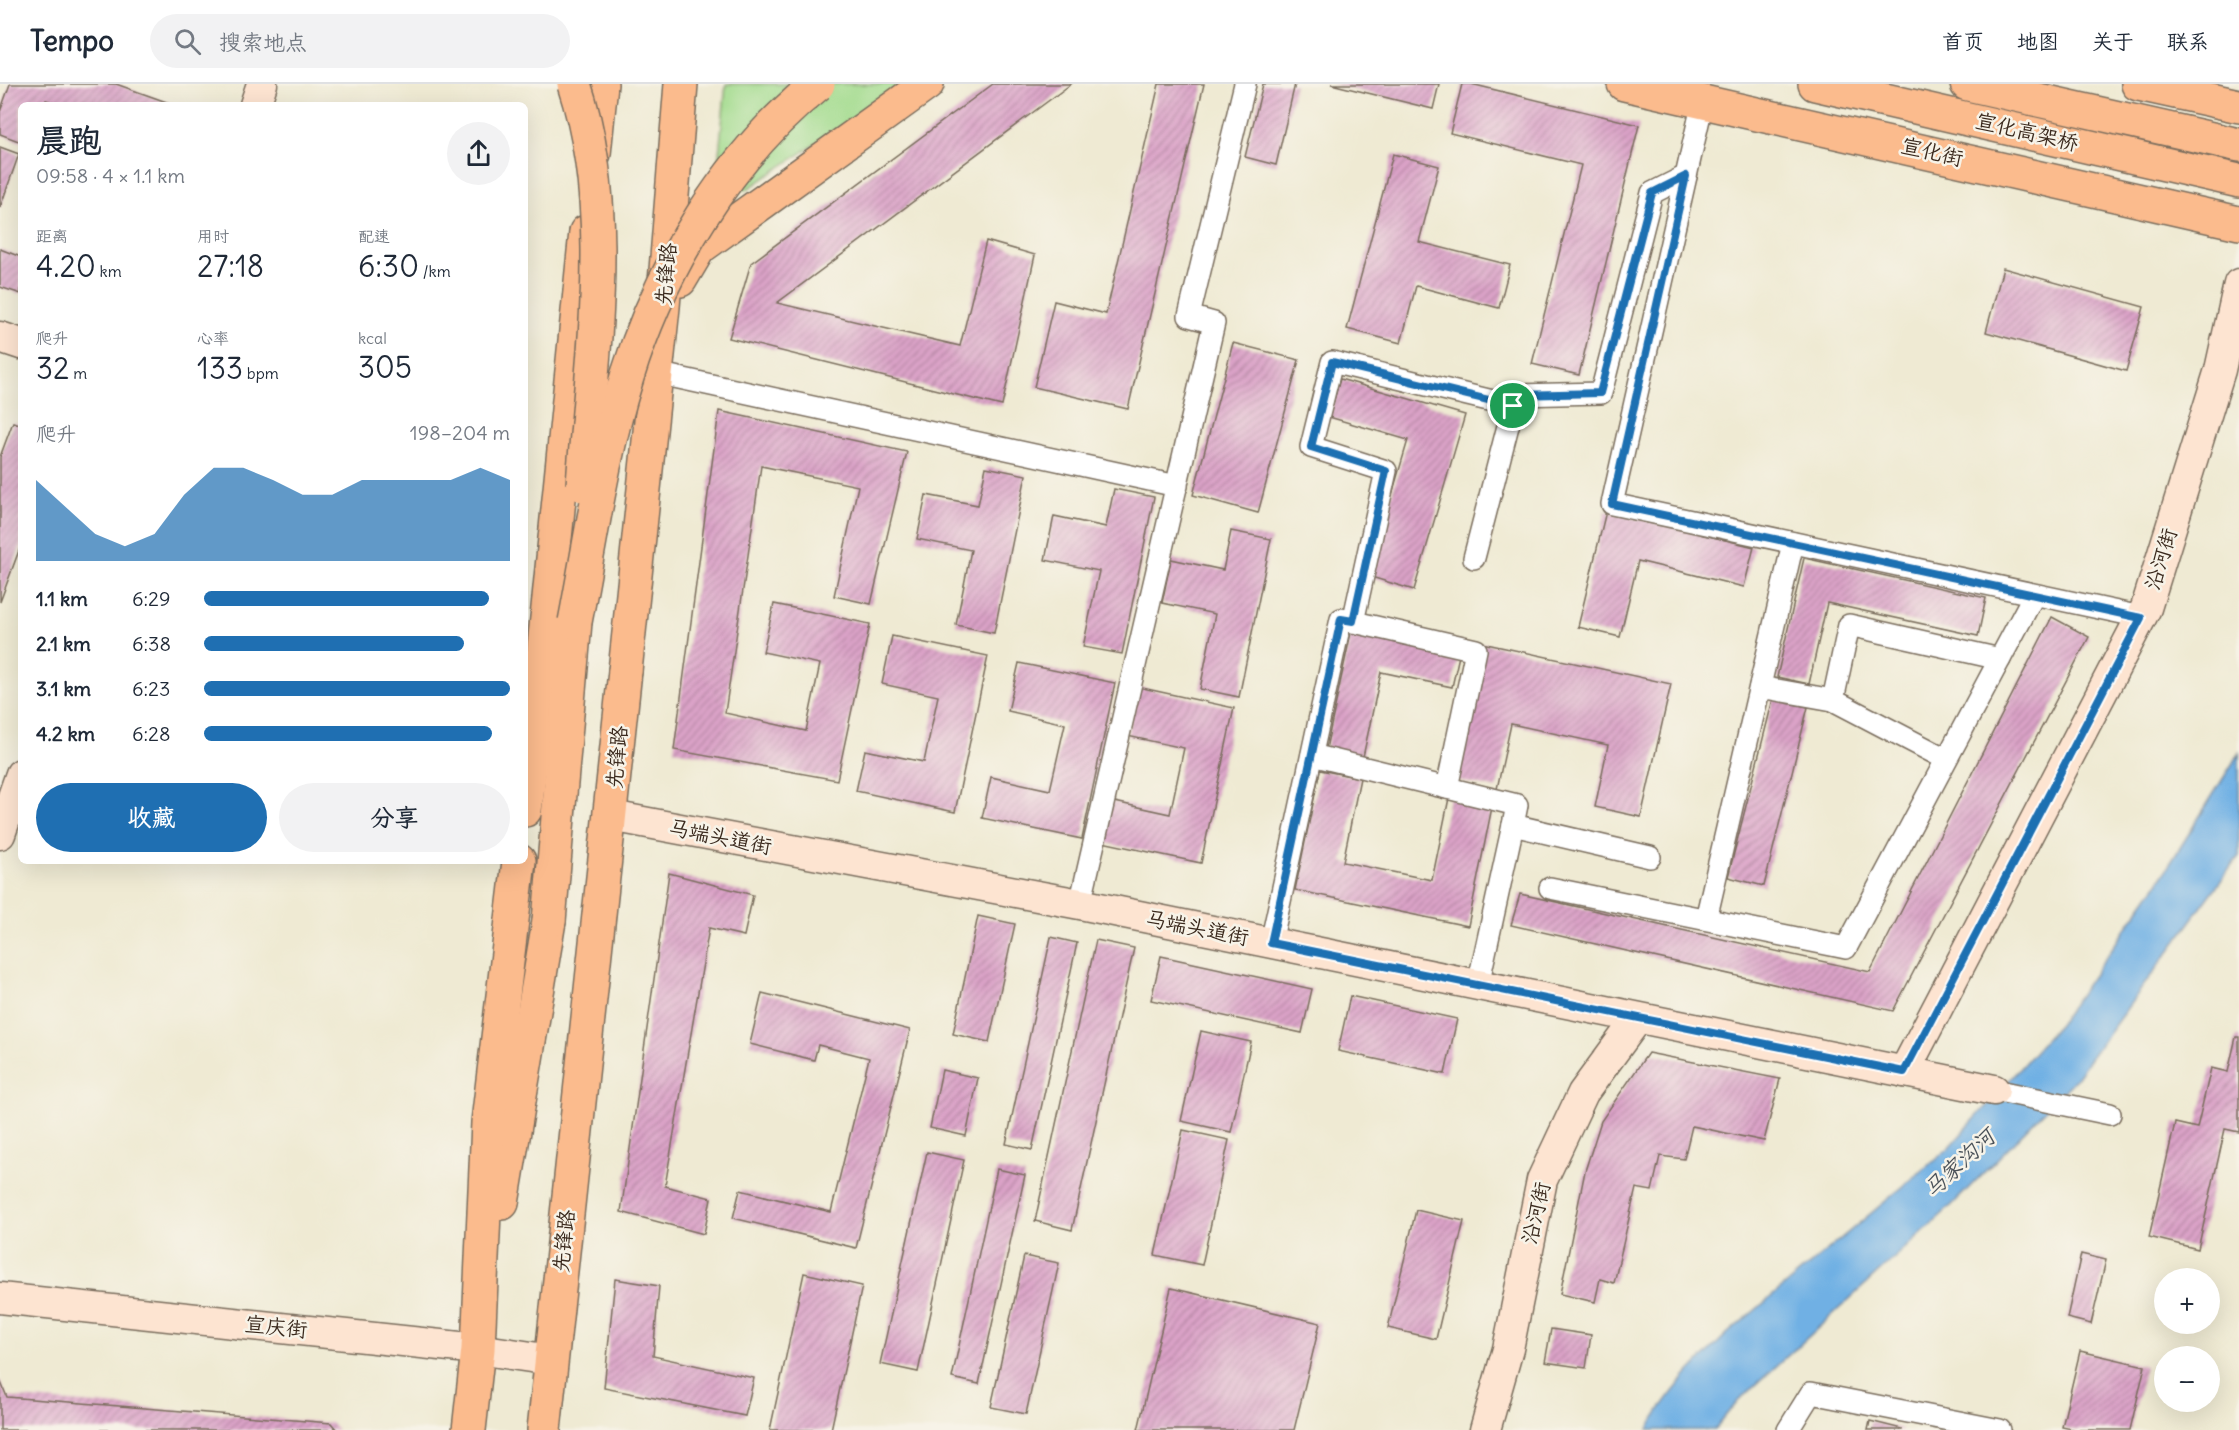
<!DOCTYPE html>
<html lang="zh">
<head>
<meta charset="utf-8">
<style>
  :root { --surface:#fff; --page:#f2f2f3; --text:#1f2937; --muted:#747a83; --line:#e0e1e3; --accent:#1f6fb2 }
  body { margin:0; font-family:Delius,"LXGW WenKai TC",sans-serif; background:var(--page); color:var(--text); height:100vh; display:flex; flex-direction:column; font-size:22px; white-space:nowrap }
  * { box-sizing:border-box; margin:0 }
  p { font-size:20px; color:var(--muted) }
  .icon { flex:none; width:33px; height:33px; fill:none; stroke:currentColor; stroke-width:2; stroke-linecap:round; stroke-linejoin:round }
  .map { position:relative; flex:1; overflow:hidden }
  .drawer { position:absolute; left:18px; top:18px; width:510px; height:762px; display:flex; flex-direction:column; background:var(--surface); border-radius:9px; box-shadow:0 6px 24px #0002 }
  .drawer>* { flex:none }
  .fabs { position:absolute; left:2154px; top:1184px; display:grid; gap:12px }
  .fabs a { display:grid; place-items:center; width:66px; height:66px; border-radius:50%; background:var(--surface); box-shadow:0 6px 24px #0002; font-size:30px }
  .pin { position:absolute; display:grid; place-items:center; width:51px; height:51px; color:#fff; margin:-26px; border:3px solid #fff; border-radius:50%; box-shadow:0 2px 6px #0007 }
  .round { display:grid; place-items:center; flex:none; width:63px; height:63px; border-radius:32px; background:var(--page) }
  .overview { display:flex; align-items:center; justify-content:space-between; height:102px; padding:0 18px }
  h1 { font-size:33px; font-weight:600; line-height:45px }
  .metrics { display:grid; grid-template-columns:repeat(3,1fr); gap:9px; height:102px; padding:6px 18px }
  .metrics div { display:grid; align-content:center }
  .metrics b { font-size:30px; font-weight:600 }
  .metrics small { font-size:16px; font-weight:400 }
  .metrics p { font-size:16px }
  .chart { height:168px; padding:12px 18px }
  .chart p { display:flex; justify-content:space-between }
  .chart svg { width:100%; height:108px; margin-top:6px; fill:var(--accent); opacity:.7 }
  .action { display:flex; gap:12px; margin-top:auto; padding:12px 18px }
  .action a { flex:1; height:69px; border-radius:36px; background:var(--accent); color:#fff; font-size:24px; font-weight:600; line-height:69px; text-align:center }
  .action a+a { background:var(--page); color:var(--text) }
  ul { padding:0 18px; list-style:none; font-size:20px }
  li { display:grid; grid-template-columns:96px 72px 1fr; align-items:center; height:45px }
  li i { height:15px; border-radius:8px; background:var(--accent) }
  header { display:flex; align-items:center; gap:36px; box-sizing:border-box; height:84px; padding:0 30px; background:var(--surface); border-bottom:2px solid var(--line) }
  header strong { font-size:28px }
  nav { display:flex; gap:33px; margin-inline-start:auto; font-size:21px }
  .search { width:420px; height:54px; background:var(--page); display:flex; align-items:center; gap:15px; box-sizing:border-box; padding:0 21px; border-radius:33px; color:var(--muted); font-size:22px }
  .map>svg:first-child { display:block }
  .green { fill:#a2db8d; stroke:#6e8256; stroke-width:1.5 }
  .water { fill:#70b0e4; stroke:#566d81; stroke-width:1.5 }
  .building { fill:url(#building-hatch) }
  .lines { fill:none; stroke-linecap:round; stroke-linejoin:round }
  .street-casing { stroke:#7a6d5d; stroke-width:24 }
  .secondary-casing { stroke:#7a6d5d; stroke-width:33 }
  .primary-casing { stroke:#7a6d5d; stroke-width:36 }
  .highway-casing { stroke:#7a6d5d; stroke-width:36 }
  .street { stroke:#fff; stroke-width:21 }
  .secondary { stroke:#fde4d1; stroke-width:30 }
  .primary { stroke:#fbbb8d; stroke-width:33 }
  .highway { stroke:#fbbb8d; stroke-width:33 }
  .highway-bridge-casing { stroke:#7a6d5d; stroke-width:36; stroke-linecap:butt }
  .highway-bridge { stroke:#fbbb8d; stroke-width:33 }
  .route-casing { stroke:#fff; stroke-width:12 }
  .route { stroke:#1f6fb2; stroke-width:8 }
  .labels { text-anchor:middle; stroke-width:5; stroke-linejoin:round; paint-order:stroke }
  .street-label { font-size:21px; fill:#3b2a1e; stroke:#f7f3e8 }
  .water-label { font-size:22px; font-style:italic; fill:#4b5259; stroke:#f7f3e8 }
</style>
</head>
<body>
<header>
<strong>Tempo</strong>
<div class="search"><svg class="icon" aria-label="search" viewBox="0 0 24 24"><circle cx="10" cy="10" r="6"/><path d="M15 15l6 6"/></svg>搜索地点</div>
<nav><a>首页</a><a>地图</a><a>关于</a><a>联系</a></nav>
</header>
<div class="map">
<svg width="2239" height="1346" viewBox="0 0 2239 1346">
  <defs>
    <pattern id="building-hatch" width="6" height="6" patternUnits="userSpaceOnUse" patternTransform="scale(1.5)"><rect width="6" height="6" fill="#dba3c8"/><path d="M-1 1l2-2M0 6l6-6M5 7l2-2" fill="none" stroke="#b385a2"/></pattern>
  </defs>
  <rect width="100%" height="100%" fill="#f7f3e8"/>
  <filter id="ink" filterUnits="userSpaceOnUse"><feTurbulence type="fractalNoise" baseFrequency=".0167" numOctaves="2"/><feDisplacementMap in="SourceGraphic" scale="12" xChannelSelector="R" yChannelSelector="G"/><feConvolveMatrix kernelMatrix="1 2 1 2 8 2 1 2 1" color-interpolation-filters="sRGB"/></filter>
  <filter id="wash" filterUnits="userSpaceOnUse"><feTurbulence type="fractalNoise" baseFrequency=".008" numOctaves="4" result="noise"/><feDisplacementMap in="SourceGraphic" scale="24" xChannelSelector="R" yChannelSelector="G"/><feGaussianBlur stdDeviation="1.35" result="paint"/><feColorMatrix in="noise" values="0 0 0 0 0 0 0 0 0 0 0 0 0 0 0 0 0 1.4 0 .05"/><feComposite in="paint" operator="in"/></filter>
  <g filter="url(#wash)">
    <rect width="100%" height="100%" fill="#efead3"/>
    <path class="green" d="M 726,0 L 900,0 L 881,16 L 746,106 L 717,90 Z"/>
    <path class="water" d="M 2239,669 L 2239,772 L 2072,999 L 1952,1121 L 1735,1320 L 1714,1346 L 1648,1346 C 1668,1308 1697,1279 1728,1249 L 1949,1064 L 2059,940 L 2160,796 Z"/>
    <g id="blocks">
      <g class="building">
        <path d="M 10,0 L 116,0 L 175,21 L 60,21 L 46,16 L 44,21 L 21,21 L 21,58 L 0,50 L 0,28 Z"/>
        <path d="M 993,0 L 1071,0 L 777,219 L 960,262 L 986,157 L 1035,171 L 1002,322 L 729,254 L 751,179 Z"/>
        <path d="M 1159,0 L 1204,0 L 1128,325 L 1034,303 L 1054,217 L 1106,230 Z"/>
        <path d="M 1263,0 L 1295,0 L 1276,81 L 1245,73 Z"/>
        <path d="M 1331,0 L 1439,0 L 1433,25 Z"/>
        <path d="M 1462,0 L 1471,0 L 1639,41 L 1579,291 L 1532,280 L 1581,81 L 1450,49 Z"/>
        <path d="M 0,63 L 19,70 L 0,124 Z"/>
        <path d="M 1393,70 L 1439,82 L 1419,158 L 1510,181 L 1499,224 L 1416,202 L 1401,259 L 1347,245 Z"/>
        <path d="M 0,165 L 21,173 L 21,210 L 0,203 Z"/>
        <path d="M 2003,184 L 2144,223 L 2126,287 L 1986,248 Z"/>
        <path d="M 1233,259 L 1299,276 L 1258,429 L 1193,411 Z"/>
        <path d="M 1340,295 L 1465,331 L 1414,506 L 1368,492 L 1408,356 L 1329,333 Z"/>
        <path d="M 719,327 L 907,368 L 871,520 L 834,512 L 858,402 L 761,382 L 725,629 L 806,647 L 820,580 L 763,568 L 774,520 L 870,540 L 837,696 L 674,666 Z"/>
        <path d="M 13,338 L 21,341 L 21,461 L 0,518 L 0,373 Z"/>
        <path d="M 986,383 L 1026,391 L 994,549 L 956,541 L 971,466 L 917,455 L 926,411 L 978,421 Z"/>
        <path d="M 1114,405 L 1154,413 L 1122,570 L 1083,563 L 1099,487 L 1045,476 L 1054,432 L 1106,443 Z"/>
        <path d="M 1606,427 L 1754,463 L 1744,503 L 1638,477 L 1620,553 L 1578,543 Z"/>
        <path d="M 1231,447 L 1271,455 L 1239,613 L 1200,605 L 1215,530 L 1162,519 L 1171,475 L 1223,486 Z"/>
        <path d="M 1804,474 L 1986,514 L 1978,552 L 1827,519 L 1809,600 L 1777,593 Z"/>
        <path d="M 2052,533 L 2089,553 L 1893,927 L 1511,841 L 1520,810 L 1870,888 Z"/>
        <path d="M 1352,544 L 1460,567 L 1452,603 L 1381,588 L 1363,673 L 1326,665 Z"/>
        <path d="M 892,552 L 988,572 L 955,728 L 856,707 L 865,666 L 924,678 L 938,612 L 882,600 Z"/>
        <path d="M 1482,559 L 1671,600 L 1641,733 L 1595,723 L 1608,661 L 1511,640 L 1497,705 L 1453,695 Z"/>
        <path d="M 1019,579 L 1115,599 L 1082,755 L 982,734 L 991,693 L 1050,706 L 1065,640 L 1008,627 Z"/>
        <path d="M 1138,603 L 1234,624 L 1201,779 L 1102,758 L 1110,717 L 1170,730 L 1184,664 L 1127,652 Z"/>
        <path d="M 1773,615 L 1808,623 L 1764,802 L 1728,793 Z"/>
        <path d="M 1320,686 L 1360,694 L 1343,778 L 1432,796 L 1449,714 L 1492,723 L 1468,842 L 1295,806 Z"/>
        <path d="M 669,789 L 753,811 L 744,852 L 709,844 L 665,1102 L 711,1114 L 704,1150 L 621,1128 Z"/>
        <path d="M 978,832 L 1015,840 L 989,958 L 953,950 Z"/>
        <path d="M 1051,853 L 1077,859 L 1032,1066 L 1006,1060 Z"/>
        <path d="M 1096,856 L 1134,864 L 1072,1146 L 1035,1137 Z"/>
        <path d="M 1161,872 L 1312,905 L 1302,949 L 1151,916 Z"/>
        <path d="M 762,909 L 910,946 L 856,1164 L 733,1134 L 740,1106 L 831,1128 L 869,974 L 818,961 L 814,976 L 750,960 Z"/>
        <path d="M 1350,912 L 1457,935 L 1445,990 L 1338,967 Z"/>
        <path d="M 1201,947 L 1251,958 L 1231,1048 L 1181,1037 Z"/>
        <path d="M 2236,953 L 2239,953 L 2239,1048 L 2225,1045 L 2198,1165 L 2149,1153 L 2175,1039 L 2197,1044 L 2211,984 L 2228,988 Z"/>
        <path d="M 1648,969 L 1780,995 L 1764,1057 L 1692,1042 L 1684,1075 L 1660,1072 L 1652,1107 L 1636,1104 L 1614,1199 L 1600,1195 L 1595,1218 L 1560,1210 L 1585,1087 L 1601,1037 Z"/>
        <path d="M 942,986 L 978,994 L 966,1052 L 930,1044 Z"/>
        <path d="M 1183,1046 L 1229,1056 L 1202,1181 L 1155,1171 Z"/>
        <path d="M 927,1068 L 964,1076 L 918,1288 L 880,1280 Z"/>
        <path d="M 997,1085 L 1025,1091 L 979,1300 L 952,1294 Z"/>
        <path d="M 1416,1126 L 1464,1137 L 1436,1255 L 1388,1244 Z"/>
        <path d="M 2081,1170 L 2106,1176 L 2091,1240 L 2067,1234 Z"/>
        <path d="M 1024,1172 L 1059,1179 L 1026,1330 L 991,1323 Z"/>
        <path d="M 804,1189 L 862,1202 L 831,1346 L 770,1346 Z"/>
        <path d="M 615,1195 L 659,1202 L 653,1272 L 754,1294 L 745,1332 L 604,1304 Z"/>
        <path d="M 1171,1204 L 1320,1239 L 1294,1346 L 1138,1346 Z"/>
        <path d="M 1551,1245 L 1591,1251 L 1586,1284 L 1545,1278 Z"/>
        <path d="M 2080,1267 L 2145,1282 L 2130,1346 L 2076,1346 L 2062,1343 Z"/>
        <path d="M 0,1296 L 7,1313 L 331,1339 L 337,1346 L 0,1346 Z"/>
        <path d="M 1870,1337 L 1902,1345 L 1902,1346 L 1868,1346 Z"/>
      </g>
    </g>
  </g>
  <g filter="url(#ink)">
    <use href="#blocks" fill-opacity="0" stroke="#7a6d5d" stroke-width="1.5"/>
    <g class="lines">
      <g class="street-casing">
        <g id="street">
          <path d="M 1703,17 L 1612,420 L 2141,533"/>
          <path d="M 656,289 L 1177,402"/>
          <path d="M 1474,474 L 1516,311 L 1601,309 L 1652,109 L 1686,92"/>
          <path d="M 1353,538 L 1386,387 L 1311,363 L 1332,278 L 1513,322"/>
          <path d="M 1760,603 L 1833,616 L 1946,675"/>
          <path d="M 1833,616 L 1849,541 L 2000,575"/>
          <path d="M 1312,671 L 1517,721 L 1513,741 L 1650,773"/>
          <path d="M 1550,804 L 1846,864 L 2034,511"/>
          <path d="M 1080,820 L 1214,239 L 1189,232 L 1245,0"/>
          <path d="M 1706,835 L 1793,459"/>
          <path d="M 1271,859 L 1341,535 L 1476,566 L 1447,704"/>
          <path d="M 1478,901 L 1513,741"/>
          <path d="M 1994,1006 L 2110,1030"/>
          <path d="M 1788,1346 L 1811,1309 L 2000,1346"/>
        </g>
      </g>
      <g class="secondary-casing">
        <g id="secondary">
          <path d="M 255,21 L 262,0"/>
          <path d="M 0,253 L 21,260"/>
          <path d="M 611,732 L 1080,820 L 1994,1006"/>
          <path d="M 0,750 L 21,690"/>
          <path d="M 1904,988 L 2146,524 L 2220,286 L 2239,200"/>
          <path d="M 0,1214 L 478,1265 L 551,1276"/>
          <path d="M 1485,1346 L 1508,1265 L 1542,1096 L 1583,1009 L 1638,934"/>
        </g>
      </g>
      <g class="primary-casing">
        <g id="primary">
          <path d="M 525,726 L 542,583"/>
          <path d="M 502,1119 L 549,837"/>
          <path d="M 469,1346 L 478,1265 L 488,1038 L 519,777"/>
          <path d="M 544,1346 L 625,587"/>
        </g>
      </g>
      <g class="highway-casing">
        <g id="highway">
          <path d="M 1624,0 L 2239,139"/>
          <path d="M 1815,0 L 2239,97"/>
          <path d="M 1967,0 L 2239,61"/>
          <path d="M 2138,0 L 2239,22"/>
          <path d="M 594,70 L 601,0"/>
          <path d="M 680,196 L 699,164 L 927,0"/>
          <path d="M 542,583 L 586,148"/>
          <path d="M 625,587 L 663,223 L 681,0"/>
          <path d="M 549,837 L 575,538"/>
        </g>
      </g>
      <use href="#street" class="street"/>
      <use href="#secondary" class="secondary"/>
      <use href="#primary" class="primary"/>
      <use href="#highway" class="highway"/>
      <g class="highway-bridge-casing">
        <g id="highway-bridge">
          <path d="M 574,0 C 616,127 592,270 583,401"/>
          <path d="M 575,538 C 591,456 602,372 627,293 C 661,183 728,72 818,0"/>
        </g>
      </g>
      <use href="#highway-bridge" class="highway-bridge"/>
    </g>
  </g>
  <g class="lines" filter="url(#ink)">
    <g class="route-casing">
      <path id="route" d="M 1686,92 L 1612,420 L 2141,534 L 1904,988 L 1271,859 L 1341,535 L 1353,537 L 1386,387 L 1311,363 L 1332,278 L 1513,322 L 1516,311 L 1600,309 L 1652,109 Z"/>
    </g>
    <use href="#route" class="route"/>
  </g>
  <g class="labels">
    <g class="street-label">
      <text transform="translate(2027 48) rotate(13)" y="7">宣化高架桥</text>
      <text transform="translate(1932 68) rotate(13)" y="7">宣化街</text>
      <text transform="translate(666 190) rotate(-85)" y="7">先锋路</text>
      <text transform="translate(2161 475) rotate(-73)" y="7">沿河街</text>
      <text transform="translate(617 673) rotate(-85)" y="7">先锋路</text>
      <text transform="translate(720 753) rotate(11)" y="7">马端头道街</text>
      <text transform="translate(1197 844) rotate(11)" y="7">马端头道街</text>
      <text transform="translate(1536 1129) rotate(-77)" y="7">沿河街</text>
      <text transform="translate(564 1157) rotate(-84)" y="7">先锋路</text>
      <text transform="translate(276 1243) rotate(6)" y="7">宣庆街</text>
    </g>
    <g class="water-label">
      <text transform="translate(1959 1079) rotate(-43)" y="8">马家沟河</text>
    </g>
  </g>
</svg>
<div class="fabs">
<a>+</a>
<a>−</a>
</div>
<div class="pin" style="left:1513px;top:322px;background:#1e9e55"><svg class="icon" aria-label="arrive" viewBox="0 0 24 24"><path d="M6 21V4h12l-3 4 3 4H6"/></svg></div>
<section class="drawer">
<div class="overview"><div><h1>晨跑</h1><p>09:58 · 4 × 1.1 km</p></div><a class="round"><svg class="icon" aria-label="share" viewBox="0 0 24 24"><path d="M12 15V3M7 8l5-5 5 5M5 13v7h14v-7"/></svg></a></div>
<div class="metrics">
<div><p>距离</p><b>4.20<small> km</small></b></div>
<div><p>用时</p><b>27:18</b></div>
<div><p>配速</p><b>6:30<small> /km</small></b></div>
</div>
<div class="metrics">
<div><p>爬升</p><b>32<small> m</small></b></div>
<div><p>心率</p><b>133<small> bpm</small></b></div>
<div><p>kcal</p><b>305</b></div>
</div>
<div class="chart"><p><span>爬升</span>198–204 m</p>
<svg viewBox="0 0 160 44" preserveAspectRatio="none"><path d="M0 44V11L10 22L20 33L30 38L40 33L50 17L60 6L70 6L80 11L90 17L100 17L110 11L120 11L130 11L140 11L150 6L160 11V44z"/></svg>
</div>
<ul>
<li><b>1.1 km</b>6:29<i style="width:93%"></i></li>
<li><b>2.1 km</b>6:38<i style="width:85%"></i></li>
<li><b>3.1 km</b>6:23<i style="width:100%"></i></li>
<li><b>4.2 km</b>6:28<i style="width:94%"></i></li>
</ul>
<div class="action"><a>收藏</a><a>分享</a></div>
</section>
</div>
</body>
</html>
